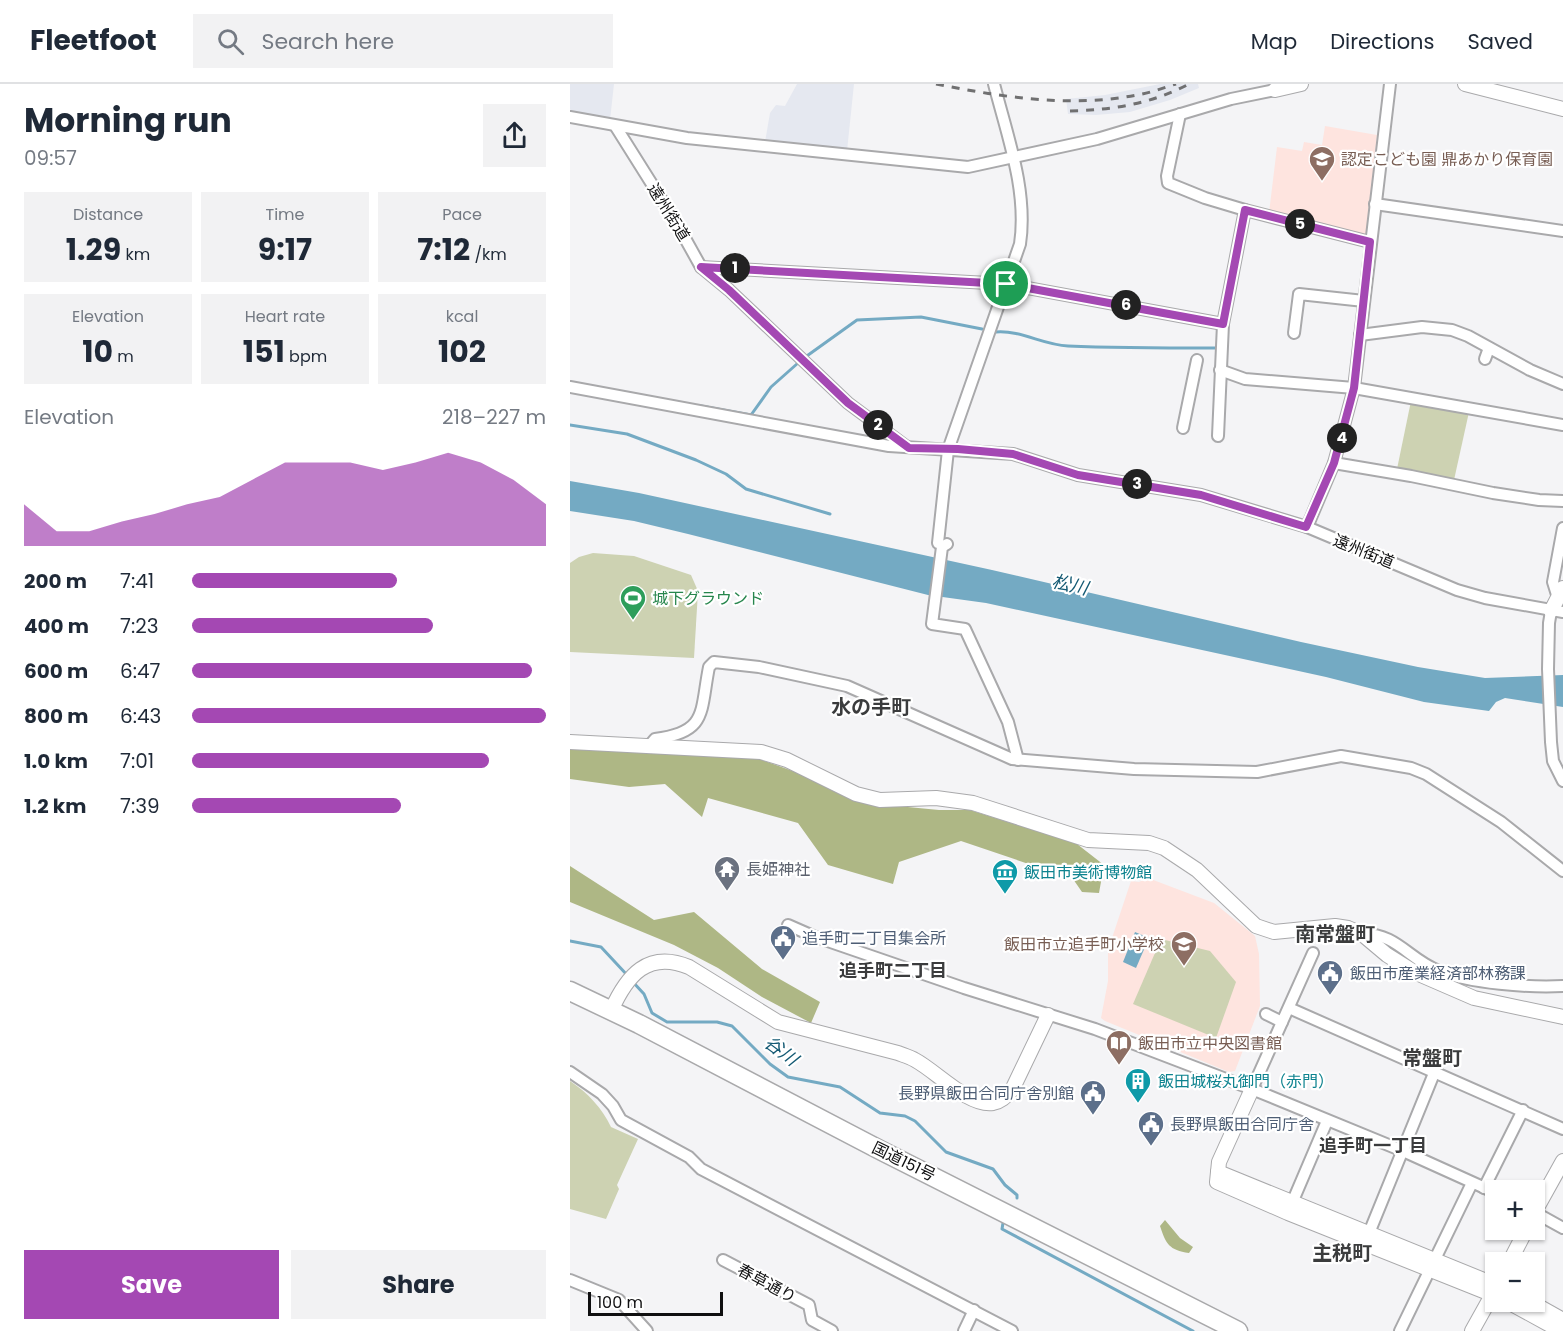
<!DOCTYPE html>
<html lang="en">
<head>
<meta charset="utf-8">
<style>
  :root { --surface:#fff; --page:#f2f2f3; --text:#1f2937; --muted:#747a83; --line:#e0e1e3; --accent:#a448b3 }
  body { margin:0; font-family:Poppins,"Noto Sans JP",sans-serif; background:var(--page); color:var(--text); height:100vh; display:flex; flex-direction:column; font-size:22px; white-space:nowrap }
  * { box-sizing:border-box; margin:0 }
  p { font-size:20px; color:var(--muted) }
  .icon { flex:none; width:33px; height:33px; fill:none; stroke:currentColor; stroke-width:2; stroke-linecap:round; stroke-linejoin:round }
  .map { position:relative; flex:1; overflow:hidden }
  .details { display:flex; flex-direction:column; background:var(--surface); width:570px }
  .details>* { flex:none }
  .buttons { position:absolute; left:915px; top:1096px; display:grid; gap:12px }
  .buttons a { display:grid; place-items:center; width:60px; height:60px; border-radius:0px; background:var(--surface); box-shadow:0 2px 4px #0004; font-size:30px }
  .scale { position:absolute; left:18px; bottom:15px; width:135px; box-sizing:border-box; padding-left:6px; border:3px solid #0f0f10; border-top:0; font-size:16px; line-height:21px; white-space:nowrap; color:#0f0f10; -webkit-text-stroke:4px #fff; paint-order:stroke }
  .pin { position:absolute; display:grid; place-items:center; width:51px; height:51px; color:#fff; margin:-26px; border:3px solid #fff; border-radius:50%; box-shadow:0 2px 6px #0007 }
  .km { position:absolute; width:30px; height:30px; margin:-15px; border-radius:50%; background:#222; color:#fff; font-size:16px; line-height:30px; text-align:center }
  .round { display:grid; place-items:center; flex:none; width:63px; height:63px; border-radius:0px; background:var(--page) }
  .overview { display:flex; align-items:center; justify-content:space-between; height:102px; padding:0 24px }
  h1 { font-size:33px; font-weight:700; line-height:45px }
  .metrics { display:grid; grid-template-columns:repeat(3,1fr); gap:9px; height:102px; padding:6px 24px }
  .metrics div { display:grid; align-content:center; border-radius:0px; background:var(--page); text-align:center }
  .metrics b { font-size:30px; font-weight:700 }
  .metrics small { font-size:16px; font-weight:400 }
  .metrics p { font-size:16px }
  .chart { height:168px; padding:12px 24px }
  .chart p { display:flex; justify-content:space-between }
  .chart svg { width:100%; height:108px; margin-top:6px; fill:var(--accent); opacity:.7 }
  .button { display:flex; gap:12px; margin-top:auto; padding:12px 24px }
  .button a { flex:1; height:69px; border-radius:0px; background:var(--accent); color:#fff; font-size:24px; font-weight:700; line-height:69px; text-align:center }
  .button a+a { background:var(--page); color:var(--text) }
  ul { padding:0 24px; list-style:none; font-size:20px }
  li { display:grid; grid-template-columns:96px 72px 1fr; align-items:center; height:45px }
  li i { height:15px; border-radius:8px; background:var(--accent) }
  header { display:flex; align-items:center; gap:36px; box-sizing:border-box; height:84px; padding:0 30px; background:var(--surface); border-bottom:2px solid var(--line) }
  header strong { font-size:28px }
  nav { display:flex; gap:33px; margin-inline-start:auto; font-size:21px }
  .search { width:420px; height:54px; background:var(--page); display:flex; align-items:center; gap:15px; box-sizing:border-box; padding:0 21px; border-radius:0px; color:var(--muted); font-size:22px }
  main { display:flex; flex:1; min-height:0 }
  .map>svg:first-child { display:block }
  .built { fill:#e5e8f0 }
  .education { fill:#fee4df }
  .green { fill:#cdd2b2 }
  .forest { fill:#aeb785 }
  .water { fill:#74aac3 }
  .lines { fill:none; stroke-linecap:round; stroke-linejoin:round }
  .stream { stroke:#74aac3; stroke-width:3 }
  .minor-casing { stroke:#a9a9ab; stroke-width:14 }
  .tertiary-casing { stroke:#a9a9ab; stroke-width:16 }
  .trunk-casing { stroke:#a9a9ab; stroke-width:21 }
  .minor { stroke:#fff; stroke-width:10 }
  .tertiary { stroke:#fff; stroke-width:14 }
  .trunk { stroke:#fff; stroke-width:18 }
  .rail { stroke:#707071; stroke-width:3; stroke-dasharray:8 8; stroke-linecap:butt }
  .route-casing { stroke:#fff; stroke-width:12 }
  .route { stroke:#a448b3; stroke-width:8 }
  .labels { text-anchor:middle; stroke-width:4.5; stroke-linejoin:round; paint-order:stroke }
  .education-label { font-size:16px; fill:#785e54; stroke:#fff; text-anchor:start }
  .street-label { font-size:16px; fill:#0f0f10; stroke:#fff }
  .leisure-label { font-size:16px; fill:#27864d; stroke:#fff; text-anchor:start }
  .worship-label { font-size:16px; fill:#5b616d; stroke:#fff; text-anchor:start }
  .culture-label { font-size:16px; fill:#0d838f; stroke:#fff; text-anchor:start }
  .service-label { font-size:16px; fill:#4e5e75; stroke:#fff; text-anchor:start }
  .water-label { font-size:18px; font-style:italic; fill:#145a74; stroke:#fff }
  .neighbourhood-label { font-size:18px; font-weight:bold; fill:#3b3c3d; stroke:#fff }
  .quarter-label { font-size:20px; font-weight:bold; fill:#3b3c3d; stroke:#fff }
</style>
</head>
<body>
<header>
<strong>Fleetfoot</strong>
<div class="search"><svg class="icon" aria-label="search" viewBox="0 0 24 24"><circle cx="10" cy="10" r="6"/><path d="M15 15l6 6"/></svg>Search here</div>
<nav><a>Map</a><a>Directions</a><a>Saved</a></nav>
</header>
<main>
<section class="details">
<div class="overview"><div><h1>Morning run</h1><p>09:57</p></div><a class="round"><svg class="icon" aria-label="share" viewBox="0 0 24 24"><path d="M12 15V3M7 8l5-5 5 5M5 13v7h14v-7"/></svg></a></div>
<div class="metrics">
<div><p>Distance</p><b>1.29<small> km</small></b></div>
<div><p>Time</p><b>9:17</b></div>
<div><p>Pace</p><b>7:12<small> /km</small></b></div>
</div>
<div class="metrics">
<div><p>Elevation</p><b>10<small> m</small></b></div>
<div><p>Heart rate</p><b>151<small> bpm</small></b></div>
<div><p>kcal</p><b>102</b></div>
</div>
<div class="chart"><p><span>Elevation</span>218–227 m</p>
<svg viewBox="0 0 160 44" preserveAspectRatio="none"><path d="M0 44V27L10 38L20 38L30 34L40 31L50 27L60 24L70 17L80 10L90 10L100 10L110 13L120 10L130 6L140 10L150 17L160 27V44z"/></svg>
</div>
<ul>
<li><b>200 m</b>7:41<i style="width:58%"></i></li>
<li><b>400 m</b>7:23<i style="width:68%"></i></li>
<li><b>600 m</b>6:47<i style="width:96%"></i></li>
<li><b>800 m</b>6:43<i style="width:100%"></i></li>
<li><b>1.0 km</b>7:01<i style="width:84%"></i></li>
<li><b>1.2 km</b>7:39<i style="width:59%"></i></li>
</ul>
<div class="button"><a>Save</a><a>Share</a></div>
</section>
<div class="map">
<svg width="993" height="1247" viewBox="0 0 993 1247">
  <rect width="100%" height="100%" fill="#f4f4f6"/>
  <g class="built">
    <path d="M 0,0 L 44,0 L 40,36 L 2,29 L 0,25 Z"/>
    <path d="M 227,0 L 284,0 L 277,67 L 195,58 L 200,29 L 206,21 L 215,22 Z"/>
    <path d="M 590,0 L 628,0 L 629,4 L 600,16 L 560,28 L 526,31 L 498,30 L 496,15 L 535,11 Z"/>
  </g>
  <g class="education">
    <path d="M 755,42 L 807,51 L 796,151 L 792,152 L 699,129 L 707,63 L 732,67 L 734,58 L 752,61 Z"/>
    <path d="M 578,794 L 644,819 L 685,852 L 689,870 L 690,922 L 665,987 L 659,988 L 535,937 L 531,934 L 538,897 L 538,866 L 561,797 L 569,798 Z"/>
  </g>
  <g class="green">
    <path d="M 841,317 L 899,328 L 884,396 L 827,385 Z"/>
    <path d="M 23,469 L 64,472 L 121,491 L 128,507 L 124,574 L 0,568 L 0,479 L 9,473 Z"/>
    <path d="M 591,855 L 640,867 L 666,898 L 646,954 L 563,920 Z"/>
    <path d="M 0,997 C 18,1009 32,1024 41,1043 L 68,1055 L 47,1101 L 49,1105 L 36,1135 L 0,1125 Z"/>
  </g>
  <g class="forest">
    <path d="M 0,663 L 181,672 L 317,721 L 369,726 L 400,726 L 507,760 L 534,781 L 529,809 L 512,808 L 503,795 L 391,757 L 329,778 L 323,800 L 258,781 L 228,739 L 138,714 L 132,733 L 95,700 L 59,703 L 0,695 Z"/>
    <path d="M 0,782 L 84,836 L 124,828 L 192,885 L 250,918 L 241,939 L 192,913 L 148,884 L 104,861 L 0,818 Z"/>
    <path d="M 595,1136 L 610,1154 L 623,1163 L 619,1169 C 599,1166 596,1160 590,1142 Z"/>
  </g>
  <g class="water">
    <path d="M 0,397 L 69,409 L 422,486 L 731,558 L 848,583 L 915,594 L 993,591 L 993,623 L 935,614 L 926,618 L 919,627 L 854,618 L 756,593 L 416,519 L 358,511 L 118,450 L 64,437 L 0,427 Z"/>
    <path d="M 565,848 L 579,854 L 566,884 L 553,878 Z"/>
  </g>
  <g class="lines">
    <g class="stream">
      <path d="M 426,248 C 451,246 473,261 498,262 C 547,264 597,264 646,264"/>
      <path d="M 234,274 L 287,236 L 351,233 L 412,245"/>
      <path d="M 131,322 L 181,331 L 201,303 L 228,279"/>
      <path d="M 0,341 L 57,350 L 126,376 L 156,390 L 176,405 L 260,430"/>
      <path d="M 0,857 L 31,863 L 58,892"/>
      <path d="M 62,897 L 74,910 L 82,929 L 97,938 L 147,938 L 162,942 L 200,980 L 218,993 L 270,1003 L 310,1029 L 335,1032 L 345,1037 L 376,1068 L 423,1085 L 435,1101 L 447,1111 L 447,1114"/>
      <path d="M 433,1139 L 432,1145 L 623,1247"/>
    </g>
    <g class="minor-casing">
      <g id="minor">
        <path d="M 610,30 L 597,92 L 598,99 L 635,114 L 675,126"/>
        <path d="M 0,33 L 117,54 L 398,83 L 527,55 L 661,15 L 705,6"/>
        <path d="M 46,43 L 107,140 L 131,183 L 159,206 L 278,319 L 337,363"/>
        <path d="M 805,120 L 993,147"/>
        <path d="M 131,183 L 436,200 L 653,240"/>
        <path d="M 724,249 L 729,210 L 794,217"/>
        <path d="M 790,251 L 852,243 L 882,246 L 898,252 L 960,286 L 993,300"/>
        <path d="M 915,275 L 919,264"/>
        <path d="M 650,286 L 675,295 L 784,304 L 993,341"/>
        <path d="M 0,303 L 319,362 L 443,370 L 508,391 L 631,411 L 737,443 L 887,506 L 915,514 L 993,528"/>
        <path d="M 613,344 L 627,276"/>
        <path d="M 648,352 L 653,240 L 675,126 L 800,158"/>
        <path d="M 764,379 L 841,392 L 923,409 L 969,416 L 993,417"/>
        <path d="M 737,443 L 764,379 L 784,304 L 820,0"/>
        <path d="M 368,459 L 378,366 L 450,160 C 458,107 437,51 424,0"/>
        <path d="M 377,460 L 372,463 L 362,540 L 395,545 L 438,638 L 448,676"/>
        <path d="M 988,514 L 983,498 L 993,444"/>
        <path d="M 981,527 L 979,539 L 978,585 L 981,658 L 983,677 L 993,697"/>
        <path d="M 79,662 L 85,655 C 138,648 130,628 139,583 L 144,578 L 189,583 L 277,602 L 442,675 L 564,685 L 687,688 L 771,672 L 841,684 L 856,690 L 931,738 L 993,787"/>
        <path d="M 218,841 L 243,852 L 394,904 L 525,945 L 682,1005 L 833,1067 L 926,1109"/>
        <path d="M 792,850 C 827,849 839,876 869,887 C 899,899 960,904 993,902"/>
        <path d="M 719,924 L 993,1045"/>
        <path d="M 696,930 L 712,938"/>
        <path d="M 0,988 L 32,1010 L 43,1022 L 51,1036 L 119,1073 L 131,1085 L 442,1247"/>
        <path d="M 682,1005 L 743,869"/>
        <path d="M 914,1104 L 953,1026"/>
        <path d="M 722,1119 L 757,1037"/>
        <path d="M 964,1128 L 993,1144"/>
        <path d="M 797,1154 L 865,987"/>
        <path d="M 153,1176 L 239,1221 L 242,1236 L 262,1247"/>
        <path d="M 0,1196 L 49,1216 L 77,1247"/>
        <path d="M 394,1247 L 404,1226"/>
        <path d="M 830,1247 L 902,1099"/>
      </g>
    </g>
    <g class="tertiary-casing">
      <g id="tertiary">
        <path d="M 895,0 L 993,25"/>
        <path d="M 705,6 L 731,0"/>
        <path d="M 981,527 L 993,504"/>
        <path d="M 0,658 L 191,668 L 217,676 L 286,710 L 310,716 L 366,714 L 403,719 L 518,756 L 579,759 L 594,764 L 627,786 L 686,842 L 704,848 L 765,842 L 778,844 L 792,850 L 817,871 L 844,888 L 904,914 L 993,933"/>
        <path d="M 41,927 C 57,891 78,866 119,883 L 208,938 L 328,969 C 333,971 340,973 345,976 C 366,987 399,1023 423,1019 C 432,1017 436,1012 442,1006 L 478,931"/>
        <path d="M 682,1005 L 649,1078 L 647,1098 L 718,1129 L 926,1212"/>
        <path d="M 648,1088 L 926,1201"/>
        <path d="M 964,1129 L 993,1077"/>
        <path d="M 939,1179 L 956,1146"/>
        <path d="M 938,1218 L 991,1247"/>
        <path d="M 961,1218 L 993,1236"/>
        <path d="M 902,1247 L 926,1204"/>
      </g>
    </g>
    <g class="trunk-casing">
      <path id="trunk" d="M 0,907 L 69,940 L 310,1066 L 668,1247"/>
    </g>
    <use href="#minor" class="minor"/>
    <use href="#tertiary" class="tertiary"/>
    <use href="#trunk" class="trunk"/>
    <g class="rail">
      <path d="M 366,0 C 432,13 500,24 567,11 C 580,9 593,4 606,0"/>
      <path d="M 500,27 C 542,26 581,20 619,0"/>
    </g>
  </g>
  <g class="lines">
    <g class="route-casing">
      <path id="route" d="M 675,126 L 800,158 L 784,304 L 764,379 L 736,443 L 631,411 L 508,391 L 443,370 L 388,365 L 339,364 L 278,319 L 159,206 L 131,183 L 436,200 L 653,240 Z"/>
    </g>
    <use href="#route" class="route"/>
  </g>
  <defs>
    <g id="school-pin" transform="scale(1.35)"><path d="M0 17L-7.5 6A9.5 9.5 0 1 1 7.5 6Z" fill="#8d6e63" stroke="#fff"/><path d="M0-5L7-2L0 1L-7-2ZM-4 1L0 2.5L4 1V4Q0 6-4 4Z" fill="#fff"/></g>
    <g id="stadium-pin" transform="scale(1.35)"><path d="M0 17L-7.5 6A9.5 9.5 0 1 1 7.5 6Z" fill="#2e9e5b" stroke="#fff"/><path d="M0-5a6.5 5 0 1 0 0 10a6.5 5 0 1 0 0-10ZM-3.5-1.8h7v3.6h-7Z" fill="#fff"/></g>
    <g id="temple-pin" transform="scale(1.35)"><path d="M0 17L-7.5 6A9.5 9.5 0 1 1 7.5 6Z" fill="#6b7280" stroke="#fff"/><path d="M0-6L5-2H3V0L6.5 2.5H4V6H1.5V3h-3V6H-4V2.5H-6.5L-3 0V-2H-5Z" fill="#fff"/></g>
    <g id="museum-pin" transform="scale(1.35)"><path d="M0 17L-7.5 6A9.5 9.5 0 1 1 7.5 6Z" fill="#0f9aa8" stroke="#fff"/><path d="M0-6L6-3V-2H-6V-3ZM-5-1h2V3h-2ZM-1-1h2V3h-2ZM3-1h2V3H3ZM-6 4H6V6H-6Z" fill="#fff"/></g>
    <g id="civic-pin" transform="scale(1.35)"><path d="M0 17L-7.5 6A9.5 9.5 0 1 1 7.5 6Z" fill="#5c6f8a" stroke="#fff"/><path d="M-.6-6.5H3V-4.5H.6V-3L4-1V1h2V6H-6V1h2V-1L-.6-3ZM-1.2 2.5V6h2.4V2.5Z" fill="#fff"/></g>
    <g id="library-pin" transform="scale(1.35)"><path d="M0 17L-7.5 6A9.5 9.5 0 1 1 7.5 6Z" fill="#8d6e63" stroke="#fff"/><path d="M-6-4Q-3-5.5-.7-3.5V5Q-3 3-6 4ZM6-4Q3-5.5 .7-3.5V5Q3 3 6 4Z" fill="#fff"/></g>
    <g id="building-pin" transform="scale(1.35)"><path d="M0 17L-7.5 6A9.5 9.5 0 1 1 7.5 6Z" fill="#0f9aa8" stroke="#fff"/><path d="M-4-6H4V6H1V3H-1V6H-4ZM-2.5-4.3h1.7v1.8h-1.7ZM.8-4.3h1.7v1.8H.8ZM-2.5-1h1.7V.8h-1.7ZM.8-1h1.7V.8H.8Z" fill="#fff"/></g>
  </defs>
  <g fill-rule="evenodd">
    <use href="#school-pin" x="752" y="75"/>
    <use href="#stadium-pin" x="63" y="514"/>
    <use href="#temple-pin" x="157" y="785"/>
    <use href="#museum-pin" x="435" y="788"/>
    <use href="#civic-pin" x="213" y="854"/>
    <use href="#school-pin" x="614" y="860"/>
    <use href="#civic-pin" x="760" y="889"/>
    <use href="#library-pin" x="549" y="959"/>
    <use href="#building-pin" x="568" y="997"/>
    <use href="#civic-pin" x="523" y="1009"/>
    <use href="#civic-pin" x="581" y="1040"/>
  </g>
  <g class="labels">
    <g class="education-label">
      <text x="771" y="81">認定こども園 鼎あかり保育園</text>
      <text x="594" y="866" text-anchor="end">飯田市立追手町小学校</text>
      <text x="568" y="965">飯田市立中央図書館</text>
    </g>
    <g class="street-label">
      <text transform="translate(99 128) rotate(58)" y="6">遠州街道</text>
      <text transform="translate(794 467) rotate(22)" y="6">遠州街道</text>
      <text transform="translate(334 1077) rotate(26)" y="6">国道151号</text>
      <text transform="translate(197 1199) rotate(28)" y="6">春草通り</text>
    </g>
    <g class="leisure-label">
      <text x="82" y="520">城下グラウンド</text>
    </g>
    <g class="worship-label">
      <text x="176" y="791">長姫神社</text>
    </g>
    <g class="culture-label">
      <text x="454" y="794">飯田市美術博物館</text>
      <text x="588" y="1003">飯田城桜丸御門（赤門）</text>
    </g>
    <g class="service-label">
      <text x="232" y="860">追手町二丁目集会所</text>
      <text x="780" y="895">飯田市産業経済部林務課</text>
      <text x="504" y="1015" text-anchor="end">長野県飯田合同庁舎別館</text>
      <text x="600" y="1046">長野県飯田合同庁舎</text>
    </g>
    <g class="water-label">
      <text transform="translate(500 501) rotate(13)" y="6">松川</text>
      <text transform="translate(211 967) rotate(37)" y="6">谷川</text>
    </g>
    <g class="neighbourhood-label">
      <text x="323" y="893">追手町二丁目</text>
      <text x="803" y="1068">追手町一丁目</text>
    </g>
    <g class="quarter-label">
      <text x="301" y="630">水の手町</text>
      <text x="765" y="857">南常盤町</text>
      <text x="862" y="981">常盤町</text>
      <text x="772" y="1176">主税町</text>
    </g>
  </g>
</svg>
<div class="buttons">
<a>+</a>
<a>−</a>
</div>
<div class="scale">100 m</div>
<div class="pin" style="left:436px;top:200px;background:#1e9e55"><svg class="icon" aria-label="arrive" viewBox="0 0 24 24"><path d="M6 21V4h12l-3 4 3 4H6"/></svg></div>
<b class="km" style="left:165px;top:184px">1</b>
<b class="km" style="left:308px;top:341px">2</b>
<b class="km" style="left:567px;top:400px">3</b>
<b class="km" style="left:772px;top:354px">4</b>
<b class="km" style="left:730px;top:140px">5</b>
<b class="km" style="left:556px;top:221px">6</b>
</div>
</main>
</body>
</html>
